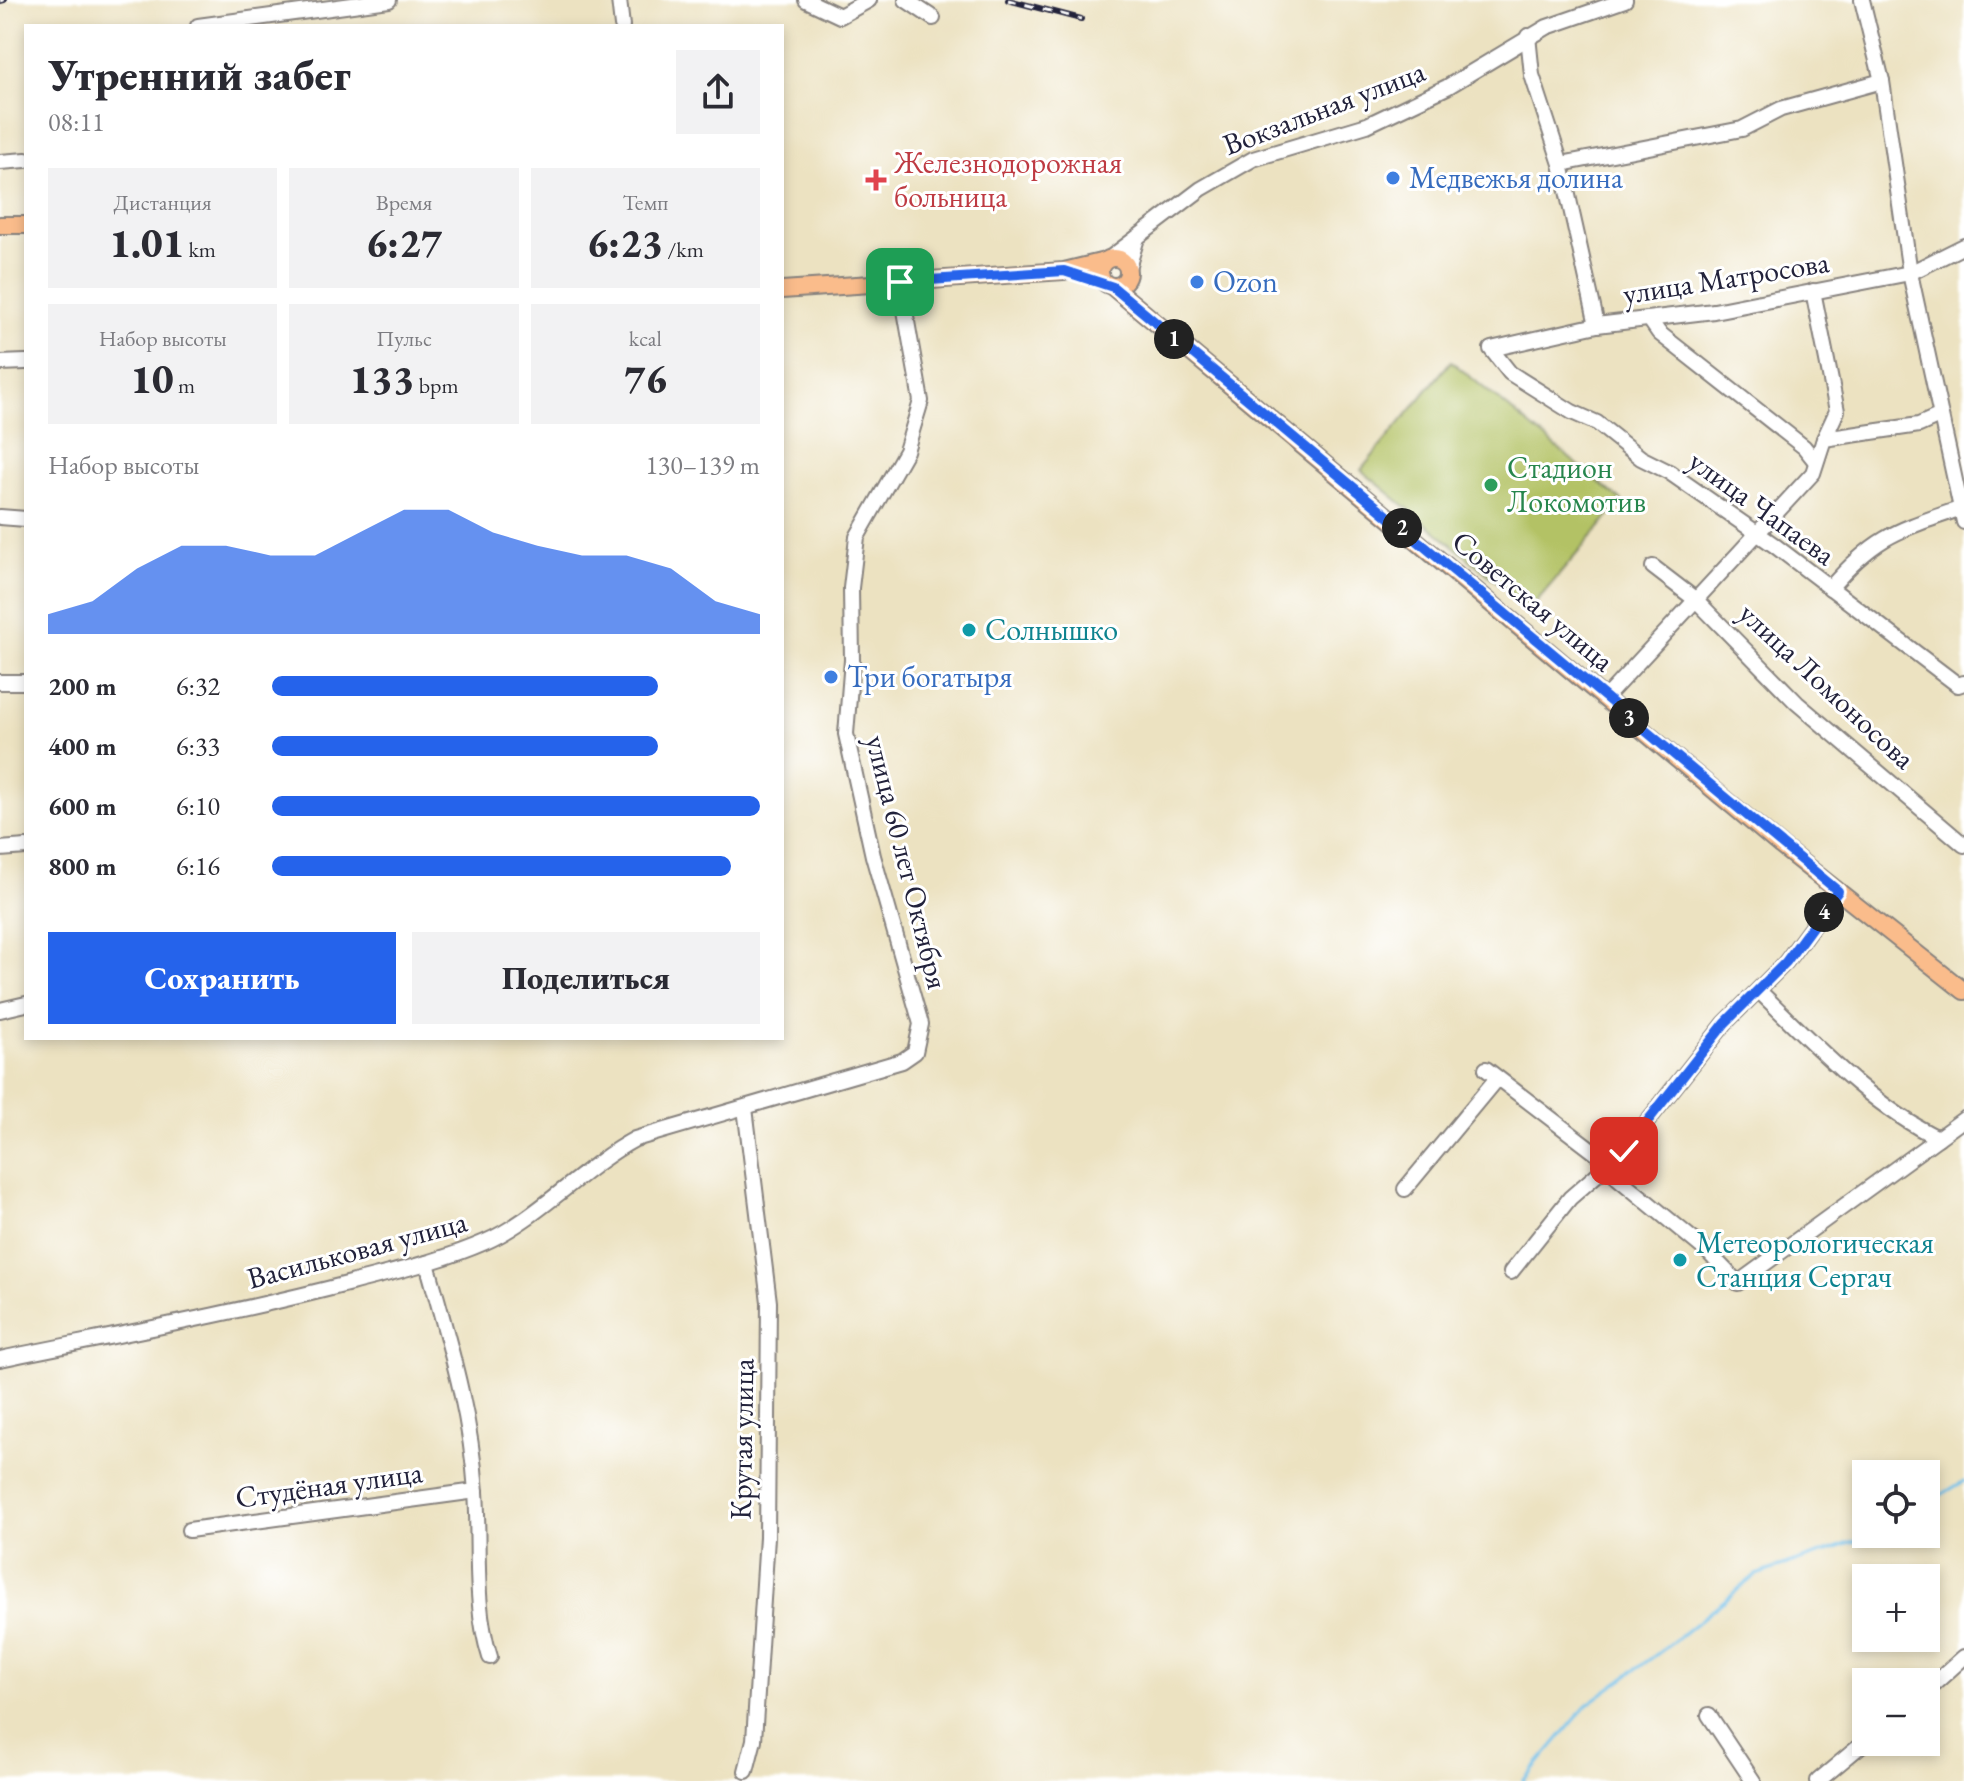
<!DOCTYPE html>
<html lang="ru">
<head>
<meta charset="utf-8">
<style>
  :root { --surface:#fff; --page:#f2f2f3; --text:#2b2b33; --muted:#7c7c81; --accent:#2563eb }
  body { margin:0; font-family:"EB Garamond",serif; background:var(--page); color:var(--text); height:100vh; display:flex; flex-direction:column; font-size:30px; white-space:nowrap }
  * { box-sizing:border-box; margin:0 }
  p { font-size:26px; color:var(--muted) }
  .icon { flex:none; width:44px; height:44px; fill:none; stroke:currentColor; stroke-width:2; stroke-linecap:round; stroke-linejoin:round }
  .map { position:relative; flex:1; overflow:hidden }
  .drawer { position:absolute; left:24px; top:24px; width:760px; height:1016px; display:flex; flex-direction:column; background:var(--surface); border-radius:0px; box-shadow:0 4px 12px #0003 }
  .drawer>* { flex:none }
  .buttons { position:absolute; left:1852px; top:1460px; display:grid; gap:16px }
  .buttons a { display:grid; place-items:center; width:88px; height:88px; border-radius:0px; background:var(--surface); box-shadow:0 4px 12px #0003; font-size:40px }
  .pin { position:absolute; display:grid; place-items:center; width:68px; height:68px; color:#fff; margin:-34px; border-radius:16px; box-shadow:0 4px 12px #0006 }
  .km { position:absolute; width:40px; height:40px; margin:-20px; border-radius:50%; background:#222; color:#fff; font-size:22px; line-height:40px; text-align:center }
  .round { display:grid; place-items:center; flex:none; width:84px; height:84px; border-radius:0px; background:var(--page) }
  .headline { display:flex; align-items:center; justify-content:space-between; height:136px; padding:0 24px }
  h1 { font-size:44px; font-weight:800; line-height:60px }
  .figures { display:grid; grid-template-columns:repeat(3,1fr); gap:12px; height:136px; padding:8px 24px }
  .figures div { display:grid; align-content:center; border-radius:0px; background:var(--page); text-align:center }
  .figures b { font-size:40px; font-weight:800 }
  .figures small { font-size:22px; font-weight:400 }
  .figures p { font-size:22px }
  .chart { height:224px; padding:16px 24px }
  .chart p { display:flex; justify-content:space-between }
  .chart svg { width:100%; height:144px; margin-top:8px; fill:var(--accent); opacity:.7 }
  .cta { display:flex; gap:16px; margin-top:auto; padding:16px 24px }
  .cta a { flex:1; height:92px; border-radius:0px; background:var(--accent); color:#fff; font-size:32px; font-weight:800; line-height:92px; text-align:center }
  .cta a+a { background:var(--page); color:var(--text) }
  ul { padding:0 24px; list-style:none; font-size:26px }
  li { display:grid; grid-template-columns:128px 96px 1fr; align-items:center; height:60px }
  li i { height:20px; border-radius:10px; background:var(--accent) }
  .map>svg:first-child { display:block }
  .green { fill:#b3c265; stroke:#6a7250; stroke-width:2 }
  .lines { fill:none; stroke-linecap:round; stroke-linejoin:round }
  .stream { stroke:#70c1ec; stroke-width:3 }
  .minor-casing { stroke:#87827e; stroke-width:18 }
  .major-casing { stroke:#87827e; stroke-width:20 }
  .minor { stroke:#fff; stroke-width:14 }
  .major { stroke:#fabc8b; stroke-width:16 }
  .rail-casing { stroke:#22223b; stroke-width:6 }
  .rail { stroke:#fff; stroke-width:3; stroke-dasharray:9; stroke-linecap:butt }
  .route-casing { stroke:#fff; stroke-width:16 }
  .route { stroke:#2563eb; stroke-width:10 }
  .shop-dot { fill:#3f7fe0; stroke:#fff; stroke-width:3 }
  .health-dot { fill:#e0444e; stroke:#fff; stroke-width:3 }
  .leisure-dot { fill:#2e9e5b; stroke:#fff; stroke-width:3 }
  .culture-dot { fill:#0f9aa8; stroke:#fff; stroke-width:3 }
  .labels { text-anchor:middle; stroke-width:6; stroke-linejoin:round; paint-order:stroke }
  .street-label { font-size:30px; fill:#22223b; stroke:#fff }
  .health-label { font-size:30px; fill:#be3a42; stroke:#fff; text-anchor:start }
  .shop-label { font-size:30px; fill:#366cbe; stroke:#fff; text-anchor:start }
  .leisure-label { font-size:30px; fill:#27864d; stroke:#fff; text-anchor:start }
  .culture-label { font-size:30px; fill:#0d838f; stroke:#fff; text-anchor:start }
</style>
</head>
<body>
<div class="map">
<svg width="1964" height="1781" viewBox="0 0 1964 1781">
  <rect width="100%" height="100%" fill="#fff"/>
  <filter id="ink" filterUnits="userSpaceOnUse"><feTurbulence type="fractalNoise" baseFrequency=".0125" numOctaves="2"/><feDisplacementMap in="SourceGraphic" scale="16" xChannelSelector="R" yChannelSelector="G"/><feConvolveMatrix kernelMatrix="1 2 1 2 8 2 1 2 1" color-interpolation-filters="sRGB"/></filter>
  <filter id="wash" filterUnits="userSpaceOnUse"><feTurbulence type="fractalNoise" baseFrequency=".006" numOctaves="4" result="noise"/><feDisplacementMap in="SourceGraphic" scale="32" xChannelSelector="R" yChannelSelector="G"/><feGaussianBlur stdDeviation="1.8" result="paint"/><feColorMatrix in="noise" values="0 0 0 0 0 0 0 0 0 0 0 0 0 0 0 0 0 1.4 0 .05"/><feComposite in="paint" operator="in"/></filter>
  <g filter="url(#wash)">
    <rect width="100%" height="100%" fill="#ece2c1"/>
    <path class="green" d="M 1451,361 L 1622,501 L 1530,609 L 1361,470 Z"/>
    <g class="lines">
      <g class="stream">
        <path d="M 1926,1504 L 1964,1481"/>
        <path d="M 1523,1781 L 1588,1704 L 1664,1649 L 1756,1575 L 1877,1534"/>
      </g>
    </g>
  </g>
  <g filter="url(#ink)">
    <g class="lines">
      <g class="minor-casing">
        <g id="minor">
          <path d="M 619,0 L 622,26"/>
          <path d="M 806,0 L 840,16 L 869,0"/>
          <path d="M 906,0 L 933,18"/>
          <path d="M 1862,0 L 1882,81 L 1910,273 L 1964,522"/>
          <path d="M 198,26 L 389,0"/>
          <path d="M 1528,36 L 1532,75 L 1561,164 L 1597,325"/>
          <path d="M 0,162 L 26,160"/>
          <path d="M 1561,164 L 1742,129 L 1781,109 L 1882,81"/>
          <path d="M 1964,246 L 1910,273 L 1714,311 L 1597,325 L 1491,349 L 1510,373 L 1572,412 L 1597,423 L 1641,458 L 1669,472 L 1774,545 L 1958,685 L 1964,683"/>
          <path d="M 1110,258 L 1201,189 L 1253,159 L 1367,125 L 1447,87 L 1547,27 L 1625,0"/>
          <path d="M 1128,268 L 1137,238"/>
          <path d="M 1813,291 L 1837,411 L 1824,439"/>
          <path d="M 1650,320 L 1659,333 L 1804,447 L 1816,462"/>
          <path d="M 0,363 L 26,362"/>
          <path d="M 0,517 L 26,519"/>
          <path d="M 1653,567 L 1696,600 L 1797,703 L 1964,845"/>
          <path d="M 1830,588 C 1875,536 1896,531 1959,509"/>
          <path d="M 0,682 L 26,682"/>
          <path d="M 1605,698 L 1813,473 L 1824,439 L 1919,425 L 1939,416"/>
          <path d="M 0,849 L 26,847"/>
          <path d="M 1759,991 C 1813,1043 1870,1105 1938,1138"/>
          <path d="M 0,1010 L 26,1004"/>
          <path d="M 1486,1069 L 1609,1163 L 1618,1178 L 1708,1252 L 1738,1283 L 1964,1119"/>
          <path d="M 745,1108 L 769,1302 L 767,1537 L 754,1740 L 746,1771"/>
          <path d="M 1405,1189 L 1497,1078"/>
          <path d="M 427,1263 C 448,1339 471,1413 476,1492 C 480,1548 473,1604 490,1657"/>
          <path d="M 1511,1272 L 1570,1198 L 1624,1151 L 1725,1023 L 1786,962 L 1838,891"/>
          <path d="M 0,1359 C 117,1335 235,1313 351,1283 C 396,1271 442,1261 485,1242 C 536,1220 583,1167 635,1139 L 902,1061 L 915,1052 L 921,1024 L 873,856 L 846,734 L 852,660 L 851,588 L 857,537 L 906,451 L 921,401 L 900,282"/>
          <path d="M 189,1530 L 476,1491"/>
          <path d="M 1926,1691 L 1964,1657"/>
          <path d="M 1709,1715 L 1753,1781"/>
          <path d="M 1818,1781 L 1866,1741"/>
        </g>
      </g>
      <g class="major-casing">
        <g id="major">
          <path d="M 0,225 L 26,225"/>
          <circle cx="1114" cy="272" r="14"/>
          <path d="M 1113,287 L 1781,846 L 1964,991"/>
          <path d="M 782,290 L 1064,271 L 1105,261"/>
        </g>
      </g>
      <use href="#minor" class="minor"/>
      <use href="#major" class="major"/>
      <g class="rail-casing">
        <g id="rail">
          <path d="M 1008,0 L 1081,19"/>
          <path d="M 0,1 L 4,0"/>
        </g>
      </g>
      <use href="#rail" class="rail"/>
    </g>
  </g>
  <g class="lines" filter="url(#ink)">
    <g class="route-casing">
      <path id="route" d="M 900,282 L 1064,271 L 1113,287 L 1838,891 L 1786,962 L 1725,1023 L 1624,1151"/>
    </g>
    <use href="#route" class="route"/>
  </g>
  <g class="shop-dot">
    <circle cx="1393" cy="178" r="8"/>
    <circle cx="1197" cy="282" r="8"/>
    <circle cx="831" cy="677" r="8"/>
  </g>
  <path class="health-dot" d="M872 168h8v8h8v8h-8v8h-8v-8h-8v-8h8z"/>
  <circle class="leisure-dot" cx="1491" cy="485" r="8"/>
  <g class="culture-dot">
    <circle cx="969" cy="630" r="8"/>
    <circle cx="1680" cy="1260" r="8"/>
  </g>
  <g class="labels">
    <g class="street-label">
      <text transform="translate(1324 108) rotate(-21)" y="10">Вокзальная улица</text>
      <text transform="translate(1726 278) rotate(-9)" y="10">улица Матросова</text>
      <text transform="translate(1762 508) rotate(36)" y="10">улица Чапаева</text>
      <text transform="translate(1533 601) rotate(40)" y="10">Советская улица</text>
      <text transform="translate(1827 686) rotate(43)" y="10">улица Ломоносова</text>
      <text transform="translate(907 862) rotate(76)" y="10">улица 60 лет Октября</text>
      <text transform="translate(357 1250) rotate(-15)" y="10">Васильковая улица</text>
      <text transform="translate(742 1439) rotate(-89)" y="10">Крутая улица</text>
      <text transform="translate(329 1485) rotate(-8)" y="10">Студёная улица</text>
    </g>
    <g class="health-label">
      <text x="894" y="173">Железнодорожная<tspan x="894" dy="34">больница</tspan></text>
    </g>
    <g class="shop-label">
      <text x="1409" y="188">Медвежья долина</text>
      <text x="1213" y="292">Ozon</text>
      <text x="847" y="687">Три богатыря</text>
    </g>
    <g class="leisure-label">
      <text x="1507" y="478">Стадион<tspan x="1507" dy="34">Локомотив</tspan></text>
    </g>
    <g class="culture-label">
      <text x="985" y="640">Солнышко</text>
      <text x="1696" y="1253">Метеорологическая<tspan x="1696" dy="34">Станция Сергач</tspan></text>
    </g>
  </g>
</svg>
<div class="buttons">
<a><svg class="icon" aria-label="locate" viewBox="0 0 24 24"><circle cx="12" cy="12" r="6"/><path d="M12 2v4M12 18v4M2 12h4M18 12h4"/></svg></a>
<a>+</a>
<a>−</a>
</div>
<div class="pin" style="left:900px;top:282px;background:#1e9e55"><svg class="icon" aria-label="arrive" viewBox="0 0 24 24"><path d="M6 21V4h12l-3 4 3 4H6"/></svg></div>
<div class="pin" style="left:1624px;top:1151px;background:#d93025"><svg class="icon" aria-label="check" viewBox="0 0 24 24"><path d="M5 12l5 5 9-10"/></svg></div>
<b class="km" style="left:1174px;top:339px">1</b>
<b class="km" style="left:1402px;top:528px">2</b>
<b class="km" style="left:1629px;top:718px">3</b>
<b class="km" style="left:1824px;top:912px">4</b>
<section class="drawer">
<div class="headline"><div><h1>Утренний забег</h1><p>08:11</p></div><a class="round"><svg class="icon" aria-label="share" viewBox="0 0 24 24"><path d="M12 15V3M7 8l5-5 5 5M5 13v7h14v-7"/></svg></a></div>
<div class="figures">
<div><p>Дистанция</p><b>1.01<small> km</small></b></div>
<div><p>Время</p><b>6:27</b></div>
<div><p>Темп</p><b>6:23<small> /km</small></b></div>
</div>
<div class="figures">
<div><p>Набор высоты</p><b>10<small> m</small></b></div>
<div><p>Пульс</p><b>133<small> bpm</small></b></div>
<div><p>kcal</p><b>76</b></div>
</div>
<div class="chart"><p><span>Набор высоты</span>130–139 m</p>
<svg viewBox="0 0 160 44" preserveAspectRatio="none"><path d="M0 44V38L10 34L20 24L30 17L40 17L50 20L60 20L70 13L80 6L90 6L100 13L110 17L120 20L130 20L140 24L150 34L160 38V44z"/></svg>
</div>
<ul>
<li><b>200 m</b>6:32<i style="width:79%"></i></li>
<li><b>400 m</b>6:33<i style="width:79%"></i></li>
<li><b>600 m</b>6:10<i style="width:100%"></i></li>
<li><b>800 m</b>6:16<i style="width:94%"></i></li>
</ul>
<div class="cta"><a>Сохранить</a><a>Поделиться</a></div>
</section>
</div>
</body>
</html>
